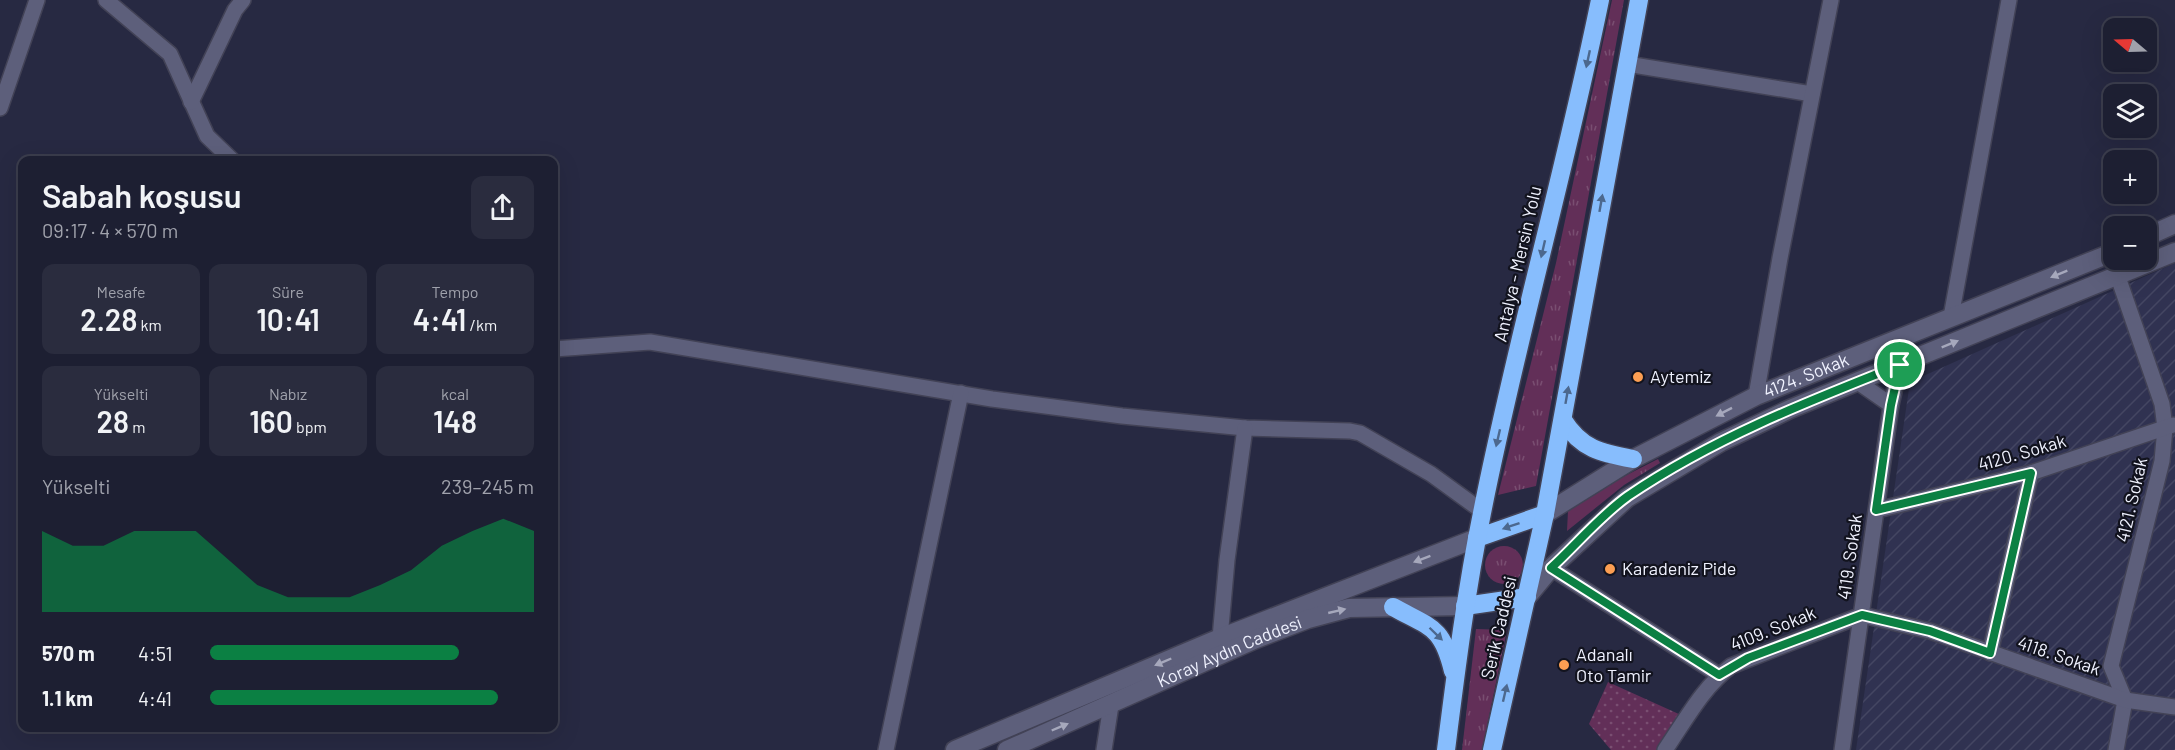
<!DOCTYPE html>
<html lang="tr">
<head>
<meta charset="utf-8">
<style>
  :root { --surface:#1d1f32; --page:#2a2c3e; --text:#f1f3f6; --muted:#a0a2ac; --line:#3b3d4d; --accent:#0b8043 }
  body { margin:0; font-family:Barlow,sans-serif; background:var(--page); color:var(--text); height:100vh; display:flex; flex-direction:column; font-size:22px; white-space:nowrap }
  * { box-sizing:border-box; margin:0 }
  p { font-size:20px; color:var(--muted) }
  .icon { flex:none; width:33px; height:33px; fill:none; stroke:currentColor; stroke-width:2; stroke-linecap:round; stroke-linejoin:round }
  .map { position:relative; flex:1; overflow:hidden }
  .side { position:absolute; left:18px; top:156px; width:540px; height:576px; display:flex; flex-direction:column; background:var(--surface); border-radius:12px; box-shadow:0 6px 24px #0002,0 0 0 2px var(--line) }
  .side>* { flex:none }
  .needle { width:39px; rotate:289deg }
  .fabs { position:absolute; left:2103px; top:18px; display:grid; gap:12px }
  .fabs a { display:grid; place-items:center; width:54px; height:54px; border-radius:12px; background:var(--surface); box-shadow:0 6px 24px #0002,0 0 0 2px var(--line); font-size:30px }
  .pin { position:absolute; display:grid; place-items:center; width:51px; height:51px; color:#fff; margin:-26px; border:3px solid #fff; border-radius:50%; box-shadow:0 2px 6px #0007 }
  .round { display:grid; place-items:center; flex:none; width:63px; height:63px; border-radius:12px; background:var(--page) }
  .head { display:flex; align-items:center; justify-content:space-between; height:102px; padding:0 24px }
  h1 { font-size:33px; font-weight:600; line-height:45px }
  .stats { display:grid; grid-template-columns:repeat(3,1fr); gap:9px; height:102px; padding:6px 24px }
  .stats div { display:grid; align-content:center; border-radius:12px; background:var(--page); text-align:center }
  .stats b { font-size:30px; font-weight:600 }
  .stats small { font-size:16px; font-weight:400 }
  .stats p { font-size:16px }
  .chart { height:168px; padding:12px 24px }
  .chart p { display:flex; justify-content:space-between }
  .chart svg { width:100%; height:108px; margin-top:6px; fill:var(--accent); opacity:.7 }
  ul { padding:0 24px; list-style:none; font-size:20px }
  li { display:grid; grid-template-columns:96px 72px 1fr; align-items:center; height:45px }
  li i { height:15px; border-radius:8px; background:var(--accent) }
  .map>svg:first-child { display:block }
  .industrial { fill:url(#industrial-furrows) }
  .grass { fill:url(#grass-tufts) }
  .garden { fill:url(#garden-dots) }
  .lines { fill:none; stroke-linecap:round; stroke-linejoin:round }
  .street-casing { stroke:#424256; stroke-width:18 }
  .secondary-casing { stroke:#424256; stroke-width:21 }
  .highway-casing { stroke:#424256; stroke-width:21 }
  .street { stroke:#5d5f7b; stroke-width:15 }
  .secondary { stroke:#5d5f7b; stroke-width:18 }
  .highway { stroke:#87bdfd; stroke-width:18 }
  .oneway { fill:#4c688e }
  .oneway2 { fill:#a6a8bc }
  .route-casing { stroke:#fff; stroke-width:12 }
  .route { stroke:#0b8043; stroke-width:8 }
  .poi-dot { fill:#fc9e52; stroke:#12131e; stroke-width:2 }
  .labels { text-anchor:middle; stroke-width:4.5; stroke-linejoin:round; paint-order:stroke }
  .street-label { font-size:18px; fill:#eff1fe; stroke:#12131e }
  .poi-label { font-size:18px; fill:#eff1fe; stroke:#12131e; text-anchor:start }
</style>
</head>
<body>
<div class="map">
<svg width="2175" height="750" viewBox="0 0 2175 750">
  <defs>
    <pattern id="industrial-furrows" width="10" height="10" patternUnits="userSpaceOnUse" patternTransform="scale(1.5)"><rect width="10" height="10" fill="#303251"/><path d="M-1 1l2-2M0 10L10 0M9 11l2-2" fill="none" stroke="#444662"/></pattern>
    <pattern id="grass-tufts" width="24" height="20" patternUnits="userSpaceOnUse" patternTransform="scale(1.5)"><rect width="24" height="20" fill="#622f58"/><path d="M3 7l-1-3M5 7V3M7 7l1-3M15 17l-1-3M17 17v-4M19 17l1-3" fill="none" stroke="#794e71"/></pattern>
    <pattern id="garden-dots" width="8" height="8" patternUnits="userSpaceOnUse" patternTransform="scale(1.5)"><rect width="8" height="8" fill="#622f58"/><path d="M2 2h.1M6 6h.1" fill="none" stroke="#794e71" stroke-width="1.8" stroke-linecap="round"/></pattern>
  </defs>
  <rect width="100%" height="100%" fill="#272942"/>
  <path class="industrial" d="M 2175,263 L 2175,750 L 1856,750 L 1910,382 Z"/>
  <g class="grass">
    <path d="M 1612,0 L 1624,0 L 1536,486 L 1498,495 L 1556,263 Z"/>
    <path d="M 1658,459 L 1660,463 L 1624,485 L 1567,531 L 1568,511 L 1617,480 Z"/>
    <circle cx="1504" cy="565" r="19"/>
    <path d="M 1476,629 L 1507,630 L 1482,750 L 1462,750 Z"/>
  </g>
  <path class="garden" d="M 1608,682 L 1681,715 L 1657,750 L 1611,750 L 1589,724 Z"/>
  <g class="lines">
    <g class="street-casing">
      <g id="street">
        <path d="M 106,0 L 170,54 L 207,136 L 232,160"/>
        <path d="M 1627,64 L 1812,94"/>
        <path d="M 191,102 L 235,10 L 243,0"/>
        <path d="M 0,108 L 37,0"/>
        <path d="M 2115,260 L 2118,277 L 2162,404 L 2165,428 L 2162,461 L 2111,666 L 2125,700 L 2116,750"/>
        <path d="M 1951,317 L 2009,0"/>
        <path d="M 554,349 L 650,342 L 992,399 L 1122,416 L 1245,428 L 1350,431 L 1360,433 L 1431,474 L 1482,511"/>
        <path d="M 1858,382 L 1891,405 L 1900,365"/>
        <path d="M 1756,396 L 1780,258 L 1831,0"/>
        <path d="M 1877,510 L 2031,473 L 2173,425"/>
        <path d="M 1551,568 L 1719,675"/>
        <path d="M 1220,638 L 1227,560 L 1245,428"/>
        <path d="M 1990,653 L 2031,473"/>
        <path d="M 886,750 L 961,393"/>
        <path d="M 1104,750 L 1111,705"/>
        <path d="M 1665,750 C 1685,721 1703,687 1731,666 L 1862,615 L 1930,631 L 2125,700 L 2175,707"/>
        <path d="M 1842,750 L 1891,405"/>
      </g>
    </g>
    <g class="secondary-casing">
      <g id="secondary">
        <path d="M 2146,237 L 2175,224"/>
        <path id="s1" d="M 1545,514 L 1633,459 L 1756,396 L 2114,252"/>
        <path d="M 1527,597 L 1551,568 L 1627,498 L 1721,442 L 1790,409 L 2175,252"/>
        <path d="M 955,750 L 1220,638 L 1477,538"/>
        <path id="s2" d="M 1007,750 L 1256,639 L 1308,619 L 1349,608 L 1465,606"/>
      </g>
    </g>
    <g class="highway-casing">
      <g id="highway">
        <path d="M 1563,420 C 1581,449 1601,453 1633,459"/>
        <path d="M 1477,538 L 1545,514"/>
        <path d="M 1465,606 L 1527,597"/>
        <path d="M 1393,607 C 1431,628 1442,626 1453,671"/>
        <path d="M 1446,750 C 1456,671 1466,591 1482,513 C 1516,341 1565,172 1600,0"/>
        <path d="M 1492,750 L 1545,514 L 1639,0"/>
      </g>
    </g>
    <use href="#street" class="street"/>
    <use href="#secondary" class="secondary"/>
    <use href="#highway" class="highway"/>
  </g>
  <defs><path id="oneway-solid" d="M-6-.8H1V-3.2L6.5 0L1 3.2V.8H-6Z" transform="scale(1.5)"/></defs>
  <g class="oneway">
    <use href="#oneway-solid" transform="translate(1588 59) rotate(102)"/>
    <use href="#oneway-solid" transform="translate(1601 203) rotate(-80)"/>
    <use href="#oneway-solid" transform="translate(1543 249) rotate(103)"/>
    <use href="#oneway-solid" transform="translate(1567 395) rotate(-80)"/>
    <use href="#oneway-solid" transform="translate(1498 438) rotate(103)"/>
    <use href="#oneway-solid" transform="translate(1511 526) rotate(161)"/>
    <use href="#oneway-solid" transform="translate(1436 634) rotate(44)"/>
    <use href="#oneway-solid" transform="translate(1505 693) rotate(-77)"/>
  </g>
  <g class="oneway2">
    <use href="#oneway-solid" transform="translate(2059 274) rotate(158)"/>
    <use href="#oneway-solid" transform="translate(1950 344) rotate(-22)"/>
    <use href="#oneway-solid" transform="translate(1724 412) rotate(153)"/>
    <use href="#oneway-solid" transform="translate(1422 559) rotate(159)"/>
    <use href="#oneway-solid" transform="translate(1337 611) rotate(-13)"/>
    <use href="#oneway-solid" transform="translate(1163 662) rotate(157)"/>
    <use href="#oneway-solid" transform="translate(1060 727) rotate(-23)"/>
  </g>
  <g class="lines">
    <g class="route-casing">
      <path id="route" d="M 1900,365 L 1891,405 L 1876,510 L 2031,473 L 1990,653 L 1930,631 L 1862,615 L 1748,658 L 1719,675 L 1551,568 C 1576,545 1600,516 1628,496 C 1712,439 1806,402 1900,365 Z"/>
    </g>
    <use href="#route" class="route"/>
  </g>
  <g class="poi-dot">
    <circle cx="1638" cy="377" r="6"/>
    <circle cx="1610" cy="569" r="6"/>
    <circle cx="1564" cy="665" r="6"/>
  </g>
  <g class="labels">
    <g class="street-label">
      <text transform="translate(1518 264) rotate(-77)" y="6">Antalya - Mersin Yolu</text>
      <text dy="6" stroke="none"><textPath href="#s1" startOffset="296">4124. Sokak</textPath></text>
      <text transform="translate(2022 453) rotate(-16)" y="6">4120. Sokak</text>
      <text transform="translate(2132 500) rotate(-77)" y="6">4121. Sokak</text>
      <text transform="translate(1850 557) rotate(-82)" y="6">4119. Sokak</text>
      <text transform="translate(1499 628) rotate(-77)" y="6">Serik Caddesi</text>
      <text transform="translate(1773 629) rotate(-22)" y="6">4109. Sokak</text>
      <text dy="6" stroke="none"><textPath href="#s2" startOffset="243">Koray Aydın Caddesi</textPath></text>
      <text transform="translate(2059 656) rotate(19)" y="6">4118. Sokak</text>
    </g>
    <g class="poi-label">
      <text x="1650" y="383">Aytemiz</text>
      <text x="1622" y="575">Karadeniz Pide</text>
      <text x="1576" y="661">Adanalı<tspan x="1576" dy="21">Oto Tamir</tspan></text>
    </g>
  </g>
</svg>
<div class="fabs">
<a><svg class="needle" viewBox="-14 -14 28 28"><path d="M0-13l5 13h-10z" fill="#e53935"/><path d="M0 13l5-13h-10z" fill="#a0a2ac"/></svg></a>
<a><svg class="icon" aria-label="layers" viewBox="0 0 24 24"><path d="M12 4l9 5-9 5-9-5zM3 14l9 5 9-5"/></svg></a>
<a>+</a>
<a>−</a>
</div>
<div class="pin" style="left:1900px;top:365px;background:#1e9e55"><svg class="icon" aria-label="arrive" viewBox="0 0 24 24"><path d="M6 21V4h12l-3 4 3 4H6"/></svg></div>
<section class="side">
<div class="head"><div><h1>Sabah koşusu</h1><p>09:17 · 4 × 570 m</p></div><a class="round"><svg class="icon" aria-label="share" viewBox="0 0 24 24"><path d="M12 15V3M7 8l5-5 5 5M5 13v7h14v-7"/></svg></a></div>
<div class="stats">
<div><p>Mesafe</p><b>2.28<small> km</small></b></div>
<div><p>Süre</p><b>10:41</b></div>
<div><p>Tempo</p><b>4:41<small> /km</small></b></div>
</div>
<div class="stats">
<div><p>Yükselti</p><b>28<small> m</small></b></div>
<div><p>Nabız</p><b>160<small> bpm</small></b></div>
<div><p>kcal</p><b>148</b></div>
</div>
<div class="chart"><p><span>Yükselti</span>239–245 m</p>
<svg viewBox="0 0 160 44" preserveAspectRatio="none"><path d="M0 44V11L10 17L20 17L30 11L40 11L50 11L60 22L70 33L80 38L90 38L100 38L110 33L120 27L130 17L140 11L150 6L160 11V44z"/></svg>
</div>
<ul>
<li><b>570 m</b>4:51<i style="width:77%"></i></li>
<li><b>1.1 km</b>4:41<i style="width:89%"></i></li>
</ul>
</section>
</div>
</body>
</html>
